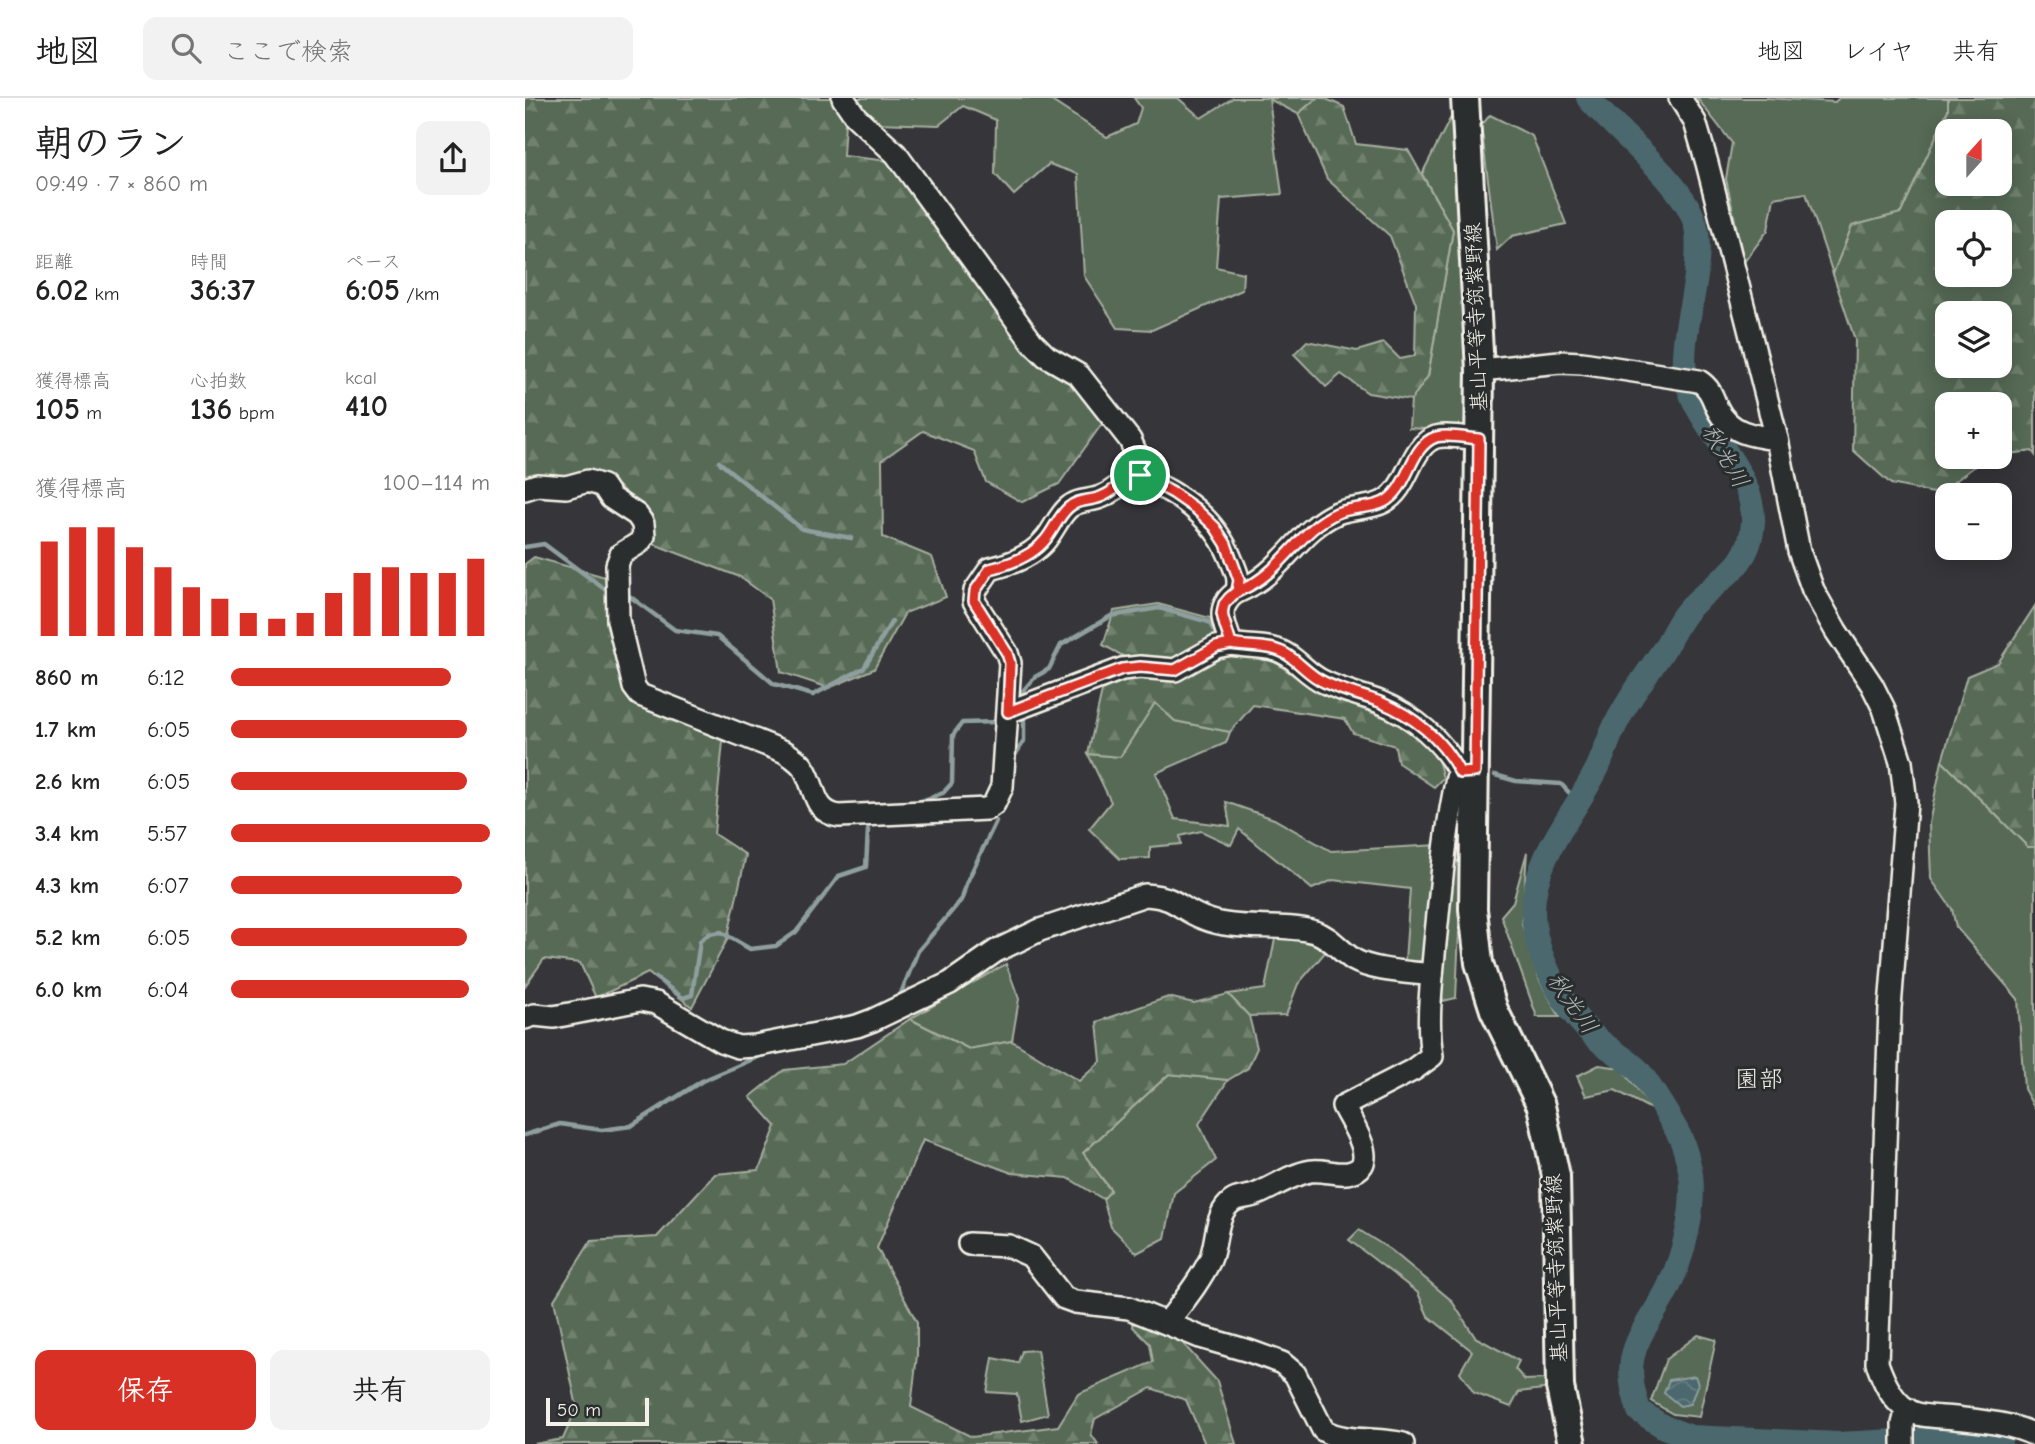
<!DOCTYPE html>
<html lang="ja">
<head>
<meta charset="utf-8">
<style>
  :root { --surface:#fff; --page:#f2f2f2; --text:#222; --muted:#767676; --line:#e0e0e0; --accent:#d93025 }
  body { margin:0; font-family:"Comic Neue","Klee One",sans-serif; background:var(--page); color:var(--text); height:100vh; display:flex; flex-direction:column; font-size:26px; white-space:nowrap }
  * { box-sizing:border-box; margin:0 }
  p { font-size:23px; color:var(--muted) }
  .icon { flex:none; width:38px; height:38px; fill:none; stroke:currentColor; stroke-width:2; stroke-linecap:round; stroke-linejoin:round }
  .map { position:relative; flex:1; overflow:hidden }
  .details { display:flex; flex-direction:column; background:var(--surface); width:525px }
  .details>* { flex:none }
  .needle { width:46px; rotate:21deg }
  .controls { position:absolute; left:1410px; top:21px; display:grid; gap:14px }
  .controls a { display:grid; place-items:center; width:77px; height:77px; border-radius:14px; background:var(--surface); box-shadow:0 4px 18px #0003; font-size:35px }
  .scale { position:absolute; left:21px; bottom:18px; width:103px; box-sizing:border-box; padding-left:7px; border:4px solid #f4f1e8; border-top:0; font-size:19px; line-height:24px; white-space:nowrap; color:#f4f1e8; -webkit-text-stroke:5px #2a2d2e; paint-order:stroke }
  .pin { position:absolute; display:grid; place-items:center; width:60px; height:60px; color:#fff; margin:-30px; border:4px solid #fff; border-radius:50%; box-shadow:0 2px 7px #0007 }
  .round { display:grid; place-items:center; flex:none; width:74px; height:74px; border-radius:14px; background:var(--page) }
  .head { display:flex; align-items:center; justify-content:space-between; height:119px; padding:0 35px }
  h1 { font-size:38px; font-weight:700; line-height:52px }
  .metrics { display:grid; grid-template-columns:repeat(3,1fr); gap:10px; height:119px; padding:7px 35px }
  .metrics div { display:grid; align-content:center }
  .metrics b { font-size:30px; font-weight:700 }
  .metrics small { font-size:19px; font-weight:400 }
  .metrics p { font-size:19px }
  .chart { height:196px; padding:14px 35px }
  .chart p { display:flex; justify-content:space-between }
  .chart svg { width:100%; height:126px; margin-top:7px; stroke:var(--accent); stroke-width:6 }
  .action { display:flex; gap:14px; margin-top:auto; padding:14px 35px }
  .action a { flex:1; height:80px; border-radius:14px; background:var(--accent); color:#fff; font-size:28px; font-weight:700; line-height:80px; text-align:center }
  .action a+a { background:var(--page); color:var(--text) }
  ul { padding:0 35px; list-style:none; font-size:23px }
  li { display:grid; grid-template-columns:112px 84px 1fr; align-items:center; height:52px }
  li i { height:18px; border-radius:9px; background:var(--accent) }
  header { display:flex; align-items:center; gap:42px; box-sizing:border-box; height:98px; padding:0 35px; background:var(--surface); border-bottom:2px solid var(--line) }
  header strong { font-size:33px }
  nav { display:flex; gap:38px; margin-inline-start:auto; font-size:24px }
  .search { width:490px; height:63px; background:var(--page); display:flex; align-items:center; gap:18px; box-sizing:border-box; padding:0 24px; border-radius:14px; color:var(--muted); font-size:26px }
  main { display:flex; flex:1; min-height:0 }
  .map>svg:first-child { display:block }
  .grass { fill:#576b56; stroke:#a6ae9f; stroke-width:2 }
  .forest { fill:url(#forest-firs); stroke:#a6ae9f; stroke-width:2; fill-rule:evenodd }
  .water { fill:url(#water-waves); stroke:#8f9f9f; stroke-width:2 }
  .lines { fill:none; stroke-linecap:round; stroke-linejoin:round }
  .stream { stroke:#8f9f9f; stroke-width:4.5 }
  .river { stroke:#4b686e; stroke-width:24 }
  .minor-casing { stroke:#f4f1e8; stroke-width:26 }
  .major-casing { stroke:#f4f1e8; stroke-width:32 }
  .minor { stroke:#2a2d2e; stroke-width:21 }
  .major { stroke:#2a2d2e; stroke-width:26 }
  .route-casing { stroke:#fff; stroke-width:14 }
  .route { stroke:#d93025; stroke-width:9 }
  .labels { text-anchor:middle; stroke-width:6; stroke-linejoin:round; paint-order:stroke }
  .street-label { font-size:21px; fill:#f4f1e8; stroke:#2a2d2e }
  .water-label { font-size:23px; font-style:italic; fill:#b0bab7; stroke:#2a2d2e }
  .quarter-label { font-size:24px; fill:#f4f1e8; stroke:#2a2d2e }
</style>
</head>
<body>
<header>
<strong>地図</strong>
<div class="search"><svg class="icon" aria-label="search" viewBox="0 0 24 24"><circle cx="10" cy="10" r="6"/><path d="M15 15l6 6"/></svg>ここで検索</div>
<nav><a>地図</a><a>レイヤ</a><a>共有</a></nav>
</header>
<main>
<section class="details">
<div class="head"><div><h1>朝のラン</h1><p>09:49 · 7 × 860 m</p></div><a class="round"><svg class="icon" aria-label="share" viewBox="0 0 24 24"><path d="M12 15V3M7 8l5-5 5 5M5 13v7h14v-7"/></svg></a></div>
<div class="metrics">
<div><p>距離</p><b>6.02<small> km</small></b></div>
<div><p>時間</p><b>36:37</b></div>
<div><p>ペース</p><b>6:05<small> /km</small></b></div>
</div>
<div class="metrics">
<div><p>獲得標高</p><b>105<small> m</small></b></div>
<div><p>心拍数</p><b>136<small> bpm</small></b></div>
<div><p>kcal</p><b>410</b></div>
</div>
<div class="chart"><p><span>獲得標高</span>100–114 m</p>
<svg viewBox="0 0 160 44" preserveAspectRatio="none"><path d="M5 44V11M15 44V6M25 44V6M35 44V13M45 44V20M55 44V27M65 44V31M75 44V36M85 44V38M95 44V36M105 44V29M115 44V22M125 44V20M135 44V22M145 44V22M155 44V17"/></svg>
</div>
<ul>
<li><b>860 m</b>6:12<i style="width:85%"></i></li>
<li><b>1.7 km</b>6:05<i style="width:91%"></i></li>
<li><b>2.6 km</b>6:05<i style="width:91%"></i></li>
<li><b>3.4 km</b>5:57<i style="width:100%"></i></li>
<li><b>4.3 km</b>6:07<i style="width:89%"></i></li>
<li><b>5.2 km</b>6:05<i style="width:91%"></i></li>
<li><b>6.0 km</b>6:04<i style="width:92%"></i></li>
</ul>
<div class="action"><a>保存</a><a>共有</a></div>
</section>
<div class="map">
<svg width="1510" height="1346" viewBox="0 0 1510 1346">
  <defs>
    <pattern id="forest-firs" width="22" height="20" patternUnits="userSpaceOnUse" patternTransform="scale(1.75)"><rect width="22" height="20" fill="#576b56"/><path d="M5 1l3.5 6h-7zM16 11l3.5 6h-7z" fill="#70816e"/></pattern>
    <pattern id="water-waves" width="16" height="10" patternUnits="userSpaceOnUse" patternTransform="scale(1.75)"><rect width="16" height="10" fill="#4b686e"/><path d="M0 5q4-4 8 0t8 0" fill="none" stroke="#667e83"/></pattern>
  </defs>
  <rect width="100%" height="100%" fill="#36363a"/>
  <filter id="ink" filterUnits="userSpaceOnUse"><feTurbulence type="fractalNoise" baseFrequency=".0143" numOctaves="2"/><feDisplacementMap in="SourceGraphic" scale="14" xChannelSelector="R" yChannelSelector="G"/><feConvolveMatrix kernelMatrix="1 2 1 2 8 2 1 2 1" color-interpolation-filters="sRGB"/></filter>
  <g filter="url(#ink)">
    <g class="grass">
      <path d="M 306,0 L 522,0 L 582,39 L 611,26 L 616,10 L 609,0 L 653,0 L 676,20 L 708,0 L 792,0 L 773,16 L 744,1 L 757,96 L 696,101 L 691,169 L 718,175 L 717,192 L 627,232 L 593,230 L 559,178 L 553,76 L 524,66 L 489,97 L 470,76 L 471,22 L 438,8 L 414,27 L 320,24 Z"/>
      <path d="M 1172,0 L 1241,0 L 1310,4 L 1314,0 L 1423,0 L 1423,12 L 1376,115 L 1327,128 L 1308,176 L 1281,95 L 1249,100 L 1243,132 L 1219,164 L 1201,81 L 1207,45 Z"/>
      <path d="M 930,11 L 946,334 L 884,330 L 886,302 L 903,278 L 928,132 L 897,76 Z"/>
      <path d="M 965,17 L 1007,38 L 1041,126 L 987,138 L 972,152 L 956,28 Z"/>
      <path d="M 630,604 L 650,623 L 705,634 L 701,645 L 631,675 L 650,721 L 705,728 L 701,704 L 749,721 L 806,753 L 914,747 L 937,767 L 931,900 L 918,903 L 910,864 L 880,863 L 885,791 L 808,782 L 787,791 L 714,731 L 706,747 L 676,733 L 655,738 L 656,746 L 625,749 L 625,760 L 595,761 L 564,731 L 586,704 L 563,656 L 595,659 Z"/>
      <path d="M 1417,663 L 1503,749 L 1510,749 L 1510,1011 L 1499,991 L 1493,901 L 1431,829 L 1427,811 L 1406,781 L 1404,725 Z"/>
      <path d="M 1002,754 L 997,826 L 1014,881 L 1035,919 L 1012,919 L 976,818 L 988,804 Z"/>
      <path d="M 751,836 L 783,837 L 803,851 L 773,886 L 761,917 L 724,918 L 703,896 L 740,891 Z"/>
      <path d="M 481,866 L 494,901 L 487,943 L 444,951 L 385,921 Z"/>
      <path d="M 1074,967 L 1096,970 L 1128,1012 L 1090,992 L 1061,998 L 1052,978 Z"/>
      <path d="M 644,976 L 703,982 L 674,1026 L 691,1062 L 649,1095 L 640,1140 L 612,1155 L 586,1129 L 578,1101 L 586,1092 L 558,1055 Z"/>
      <path d="M 834,1132 L 866,1152 L 926,1202 L 950,1239 L 994,1263 L 990,1271 L 1000,1282 L 1023,1281 L 1027,1290 L 994,1294 L 986,1309 L 949,1295 L 935,1274 L 947,1253 L 903,1218 L 893,1195 L 824,1142 Z"/>
      <path d="M 1173,1237 L 1191,1242 L 1174,1319 L 1148,1316 L 1126,1303 L 1141,1261 Z"/>
      <path d="M 512,1252 L 523,1316 L 497,1323 L 492,1296 L 462,1294 L 468,1260 L 493,1265 L 497,1253 Z"/>
    </g>
    <g class="forest">
      <path d="M 0,0 L 306,0 L 320,24 L 318,58 L 365,63 L 502,257 L 552,287 L 581,320 L 534,386 L 497,404 L 461,384 L 449,353 L 398,333 L 357,362 L 358,439 L 407,459 L 421,499 L 380,515 L 349,571 L 304,590 L 256,574 L 245,501 L 215,479 L 126,445 L 128,418 L 93,388 L 63,376 L 0,398 Z"/>
      <path d="M 792,0 L 799,0 L 819,9 L 831,46 L 883,52 L 928,132 L 903,278 L 886,302 L 843,295 L 816,276 L 801,289 L 769,256 L 782,243 L 832,253 L 859,245 L 875,261 L 890,258 L 891,206 L 865,138 L 802,81 L 773,16 Z"/>
      <path d="M 1423,0 L 1510,0 L 1510,357 L 1507,353 L 1475,357 L 1475,306 L 1423,306 L 1423,359 L 1462,359 L 1413,396 L 1366,386 L 1328,352 L 1330,242 L 1308,176 L 1327,128 L 1376,115 L 1423,12 ZM 1475,33 L 1475,86 L 1423,86 L 1423,33 ZM 1475,124 L 1475,177 L 1423,177 L 1423,124 ZM 1423,215 L 1475,215 L 1475,268 L 1423,268 Z"/>
      <path d="M 9,459 L 84,480 L 108,602 L 198,643 L 189,736 L 221,757 L 202,842 L 167,909 L 123,875 L 71,900 L 55,865 L 19,861 L 0,888 L 0,466 Z"/>
      <path d="M 633,506 L 689,521 L 704,557 L 743,559 L 792,594 L 877,626 L 912,658 L 918,680 L 909,689 L 873,665 L 870,648 L 828,635 L 820,621 L 728,607 L 705,634 L 650,623 L 630,605 L 595,659 L 563,656 L 577,593 L 609,564 L 578,547 L 589,513 Z"/>
      <path d="M 1510,508 L 1510,749 L 1503,749 L 1417,663 L 1442,578 L 1473,565 Z"/>
      <path d="M 703,896 L 724,918 L 732,950 L 723,970 L 703,982 L 644,976 L 558,1055 L 586,1093 L 578,1101 L 543,1080 L 487,1075 L 398,1042 L 352,1150 L 392,1224 L 392,1257 L 386,1309 L 447,1339 L 533,1328 L 553,1296 L 628,1264 L 625,1246 L 608,1229 L 609,1219 L 652,1239 L 692,1283 L 711,1346 L 680,1346 L 661,1302 L 626,1290 L 570,1321 L 566,1336 L 573,1346 L 9,1346 L 38,1341 L 52,1309 L 29,1202 L 66,1143 L 132,1139 L 190,1076 L 234,1072 L 251,1028 L 225,999 L 259,972 L 318,966 L 385,921 L 444,951 L 487,943 L 554,983 L 576,963 L 572,924 L 643,899 L 669,905 Z"/>
    </g>
    <path class="water" d="M 1170,1278 L 1173,1286 L 1165,1306 L 1155,1308 L 1139,1295 L 1144,1282 Z"/>
    <g class="lines">
      <g class="stream">
        <path d="M 194,364 L 277,431 L 326,440"/>
        <path d="M 0,449 L 19,446 L 78,490"/>
        <path d="M 103,497 L 150,532 L 192,538 L 249,586 L 288,597 L 339,570 L 367,523"/>
        <path d="M 496,601 L 497,594 L 510,579 L 524,571 L 536,547 L 586,518 L 634,510 L 684,524 L 693,539"/>
        <path d="M 487,662 L 499,643 L 499,616"/>
        <path d="M 970,677 L 991,683 L 1036,686 L 1053,704"/>
        <path d="M 390,705 L 418,695 L 427,685 L 428,637 L 437,625 L 472,624"/>
        <path d="M 479,710 L 485,695"/>
        <path d="M 131,880 L 158,900 L 167,897 L 175,843 L 184,836 L 196,834 L 225,851 L 251,848 L 271,834 L 314,778 L 341,769 L 343,732"/>
        <path d="M 374,900 L 393,853 L 437,801 L 441,786 L 471,723"/>
        <path d="M 0,1037 L 35,1026 L 77,1032 L 106,1028 L 177,983 L 240,956"/>
      </g>
      <path class="river" d="M 1063,0 C 1092,34 1159,85 1170,125 C 1175,141 1172,161 1171,178 C 1167,210 1156,243 1160,275 C 1168,328 1231,371 1228,425 C 1225,473 1190,481 1163,512 C 1153,523 1147,538 1139,551 C 1121,578 1100,605 1087,634 C 1082,646 1078,658 1073,669 C 1050,716 1009,757 1008,812 C 1008,856 1038,910 1070,939 C 1082,950 1099,959 1112,971 C 1120,979 1150,1028 1156,1041 C 1160,1051 1164,1066 1166,1077 C 1170,1112 1159,1156 1144,1188 C 1133,1213 1112,1234 1107,1262 C 1104,1280 1109,1296 1114,1313 L 1139,1329 L 1166,1339 L 1313,1346 L 1410,1341 L 1462,1343 L 1475,1346"/>
      <g class="minor-casing">
        <g id="minor">
          <path d="M 318,0 L 331,19 L 371,56 L 507,244 L 521,258 L 554,277 L 605,342 L 615,364 L 615,377 C 626,385 638,389 649,396 C 675,412 695,433 706,461 C 711,473 715,480 712,493"/>
          <path d="M 1155,0 L 1170,24 L 1182,65 L 1252,341 L 1274,453 L 1288,492 L 1311,533 L 1347,587 L 1359,611 L 1376,664 L 1381,705 L 1365,910 L 1352,1265 C 1358,1282 1366,1301 1381,1311 C 1395,1320 1414,1318 1430,1320 C 1457,1323 1485,1325 1510,1337"/>
          <path d="M 955,272 L 1035,264 L 1057,265 L 1174,283 C 1185,290 1187,298 1192,310 C 1204,335 1227,338 1252,341"/>
          <path d="M 0,391 L 12,387 L 41,389 L 63,383 L 78,388 L 86,400 L 112,417 L 118,426 L 119,438 L 114,445 L 96,456 L 92,467 L 93,522 L 109,589 L 115,597 L 260,654 C 267,659 276,664 280,672 C 291,691 288,714 314,718 L 462,711 L 469,706 L 477,689 L 485,565 L 482,555 L 449,503 L 450,493 L 465,471 C 486,466 508,458 521,441 C 529,431 534,418 543,410 C 554,400 566,404 578,398 C 592,392 599,380 615,377"/>
          <path d="M 483,614 L 597,571 L 615,569 L 650,572 L 691,549 L 706,546"/>
          <path d="M 935,675 C 918,643 889,618 855,604 C 837,597 817,593 799,584 C 785,578 776,566 764,558 C 747,546 726,550 706,546 C 703,534 693,517 701,505 C 707,494 716,493 726,487 C 760,468 776,431 812,415 C 826,409 845,411 858,404 C 885,390 884,348 911,339 C 923,336 941,340 954,341"/>
          <path d="M 0,920 L 9,917 L 29,919 L 115,902 L 131,905 L 196,943 L 213,949 L 230,948 L 332,928 L 348,922 L 425,885 L 471,853 L 515,832 L 620,797 C 653,799 652,810 678,820 C 711,834 755,824 790,834 C 806,839 815,853 829,862 C 848,873 885,874 907,877"/>
          <path d="M 444,1146 L 484,1148 L 506,1158 L 539,1200 L 550,1204 L 604,1210 L 675,1239 L 724,1253 L 757,1265 L 770,1276 L 798,1332 C 821,1346 852,1339 878,1346"/>
          <path d="M 642,1225 C 657,1205 674,1185 685,1162 C 692,1146 690,1120 703,1107 C 712,1097 721,1101 732,1096 C 749,1089 767,1076 786,1073 C 798,1071 811,1077 823,1075 C 858,1069 826,1025 818,1008 L 888,972 L 907,958 C 901,922 907,882 910,845 C 916,790 920,734 932,680 L 935,675 L 950,674"/>
          <path d="M 1378,1346 L 1378,1326 L 1382,1311"/>
        </g>
      </g>
      <g class="major-casing">
        <path id="major" d="M 940,0 L 955,272 L 948,811 L 954,865 L 969,912 L 1016,1008 L 1031,1078 L 1035,1289 L 1047,1346"/>
      </g>
      <use href="#minor" class="minor"/>
      <use href="#major" class="major"/>
    </g>
  </g>
  <g class="lines" filter="url(#ink)">
    <g class="route-casing">
      <path id="route" d="M 615,377 L 648,395 L 671,411 L 690,429 L 701,446 L 714,482 L 712,493 L 699,506 L 697,516 L 706,546 C 726,550 747,546 764,558 C 776,566 785,578 799,584 C 816,593 837,597 855,604 C 889,618 918,642 935,675 L 950,674 L 954,341 C 941,340 923,336 911,339 C 884,348 885,390 859,404 C 845,411 826,409 812,415 C 776,431 760,468 726,487 C 716,493 707,494 700,505 C 693,517 703,534 706,546 L 691,549 L 650,572 L 615,569 L 597,571 L 483,614 L 485,565 L 482,555 L 449,503 L 450,493 L 465,471 C 486,466 508,458 521,441 C 529,431 534,418 543,410 C 554,400 566,404 578,398 C 592,392 599,380 615,377"/>
    </g>
    <use href="#route" class="route"/>
  </g>
  <g class="labels">
    <g class="street-label">
      <text transform="translate(951 219) rotate(-92)" y="7">基山平等寺筑紫野線</text>
      <text transform="translate(1031 1170) rotate(-92)" y="7">基山平等寺筑紫野線</text>
    </g>
    <g class="water-label">
      <text transform="translate(1201 358) rotate(60)" y="8">秋光川</text>
      <text transform="translate(1048 905) rotate(55)" y="8">秋光川</text>
    </g>
    <g class="quarter-label">
      <text x="1234" y="989">園部</text>
    </g>
  </g>
</svg>
<div class="controls">
<a><svg class="needle" viewBox="-14 -14 28 28"><path d="M0-13l5 13h-10z" fill="#e53935"/><path d="M0 13l5-13h-10z" fill="#767676"/></svg></a>
<a><svg class="icon" aria-label="locate" viewBox="0 0 24 24"><circle cx="12" cy="12" r="6"/><path d="M12 2v4M12 18v4M2 12h4M18 12h4"/></svg></a>
<a><svg class="icon" aria-label="layers" viewBox="0 0 24 24"><path d="M12 4l9 5-9 5-9-5zM3 14l9 5 9-5"/></svg></a>
<a>+</a>
<a>−</a>
</div>
<div class="scale">50 m</div>
<div class="pin" style="left:615px;top:377px;background:#1e9e55"><svg class="icon" aria-label="arrive" viewBox="0 0 24 24"><path d="M6 21V4h12l-3 4 3 4H6"/></svg></div>
</div>
</main>
</body>
</html>
